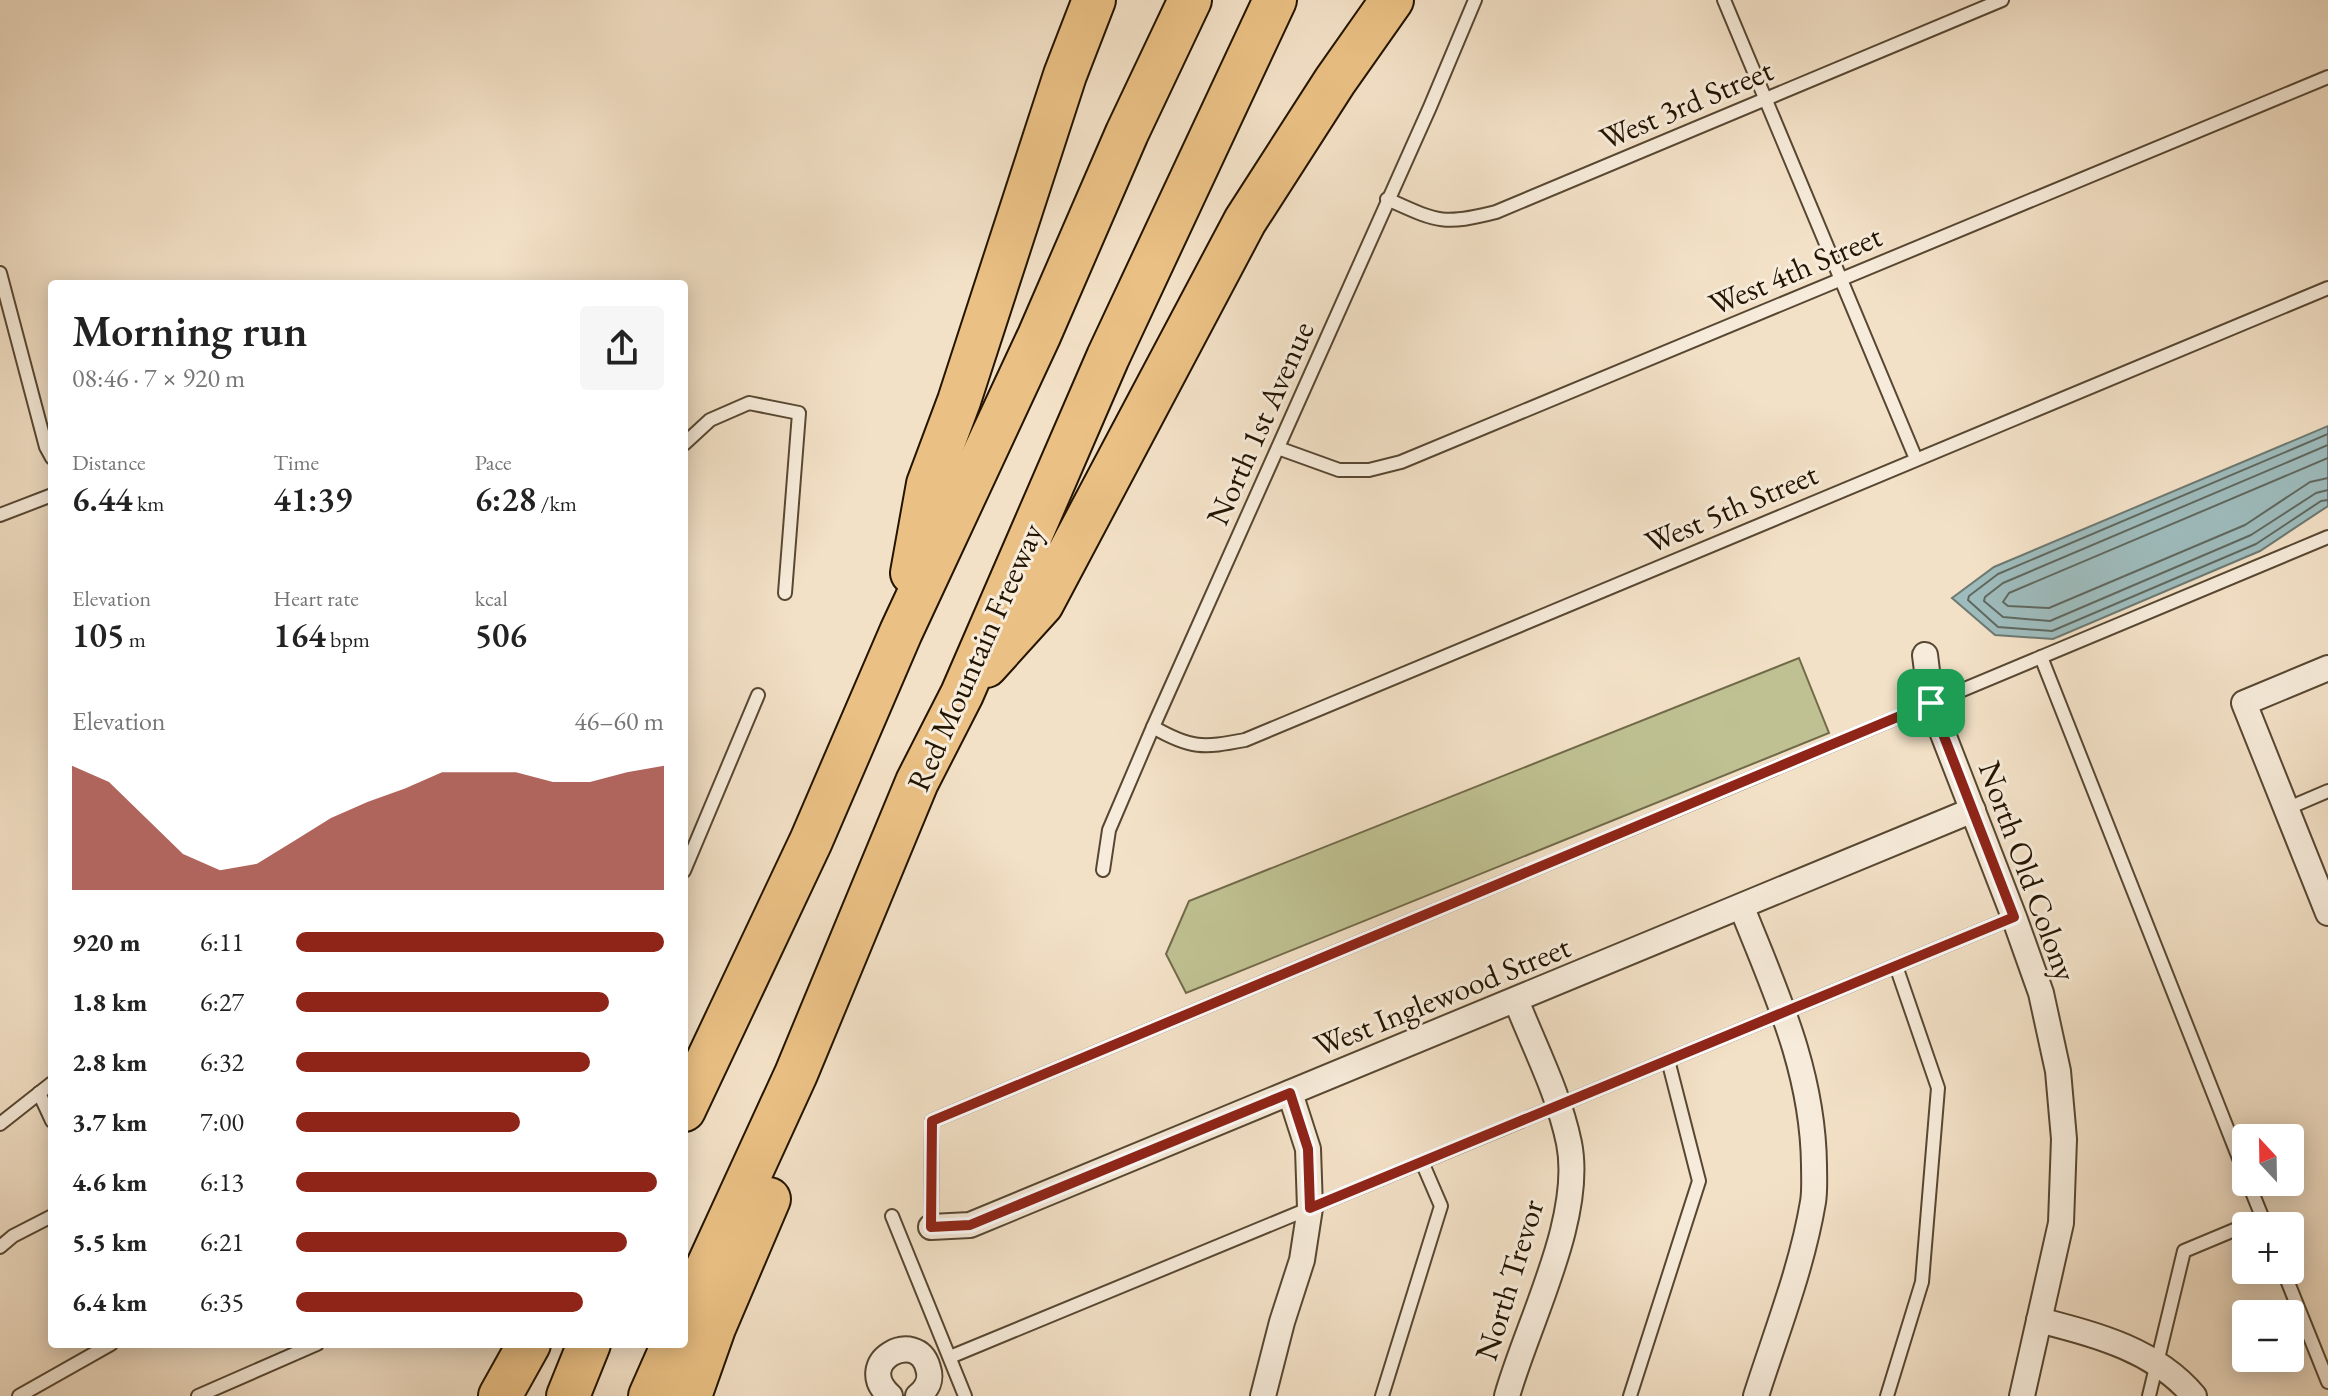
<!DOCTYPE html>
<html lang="en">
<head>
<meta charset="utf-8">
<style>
  :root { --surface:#fff; --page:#f6f6f6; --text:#222; --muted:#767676; --accent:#8f2418 }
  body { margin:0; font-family:"EB Garamond",serif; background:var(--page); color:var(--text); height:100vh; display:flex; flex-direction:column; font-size:30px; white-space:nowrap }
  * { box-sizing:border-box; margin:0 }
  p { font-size:26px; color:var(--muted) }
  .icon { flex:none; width:44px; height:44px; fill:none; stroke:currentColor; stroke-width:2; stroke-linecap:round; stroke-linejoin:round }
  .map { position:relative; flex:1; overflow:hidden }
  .sheet { position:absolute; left:48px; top:280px; width:640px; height:1068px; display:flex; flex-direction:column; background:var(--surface); border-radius:8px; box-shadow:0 4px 20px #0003 }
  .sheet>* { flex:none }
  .needle { width:52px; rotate:338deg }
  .fabs { position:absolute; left:2232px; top:1124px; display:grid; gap:16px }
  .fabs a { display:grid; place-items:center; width:72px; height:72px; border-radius:8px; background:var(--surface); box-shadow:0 4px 20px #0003; font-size:40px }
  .pin { position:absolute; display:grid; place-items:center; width:68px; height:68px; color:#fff; margin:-34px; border-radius:16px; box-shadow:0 4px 12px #0006 }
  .round { display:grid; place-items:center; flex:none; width:84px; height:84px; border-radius:8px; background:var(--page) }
  .head { display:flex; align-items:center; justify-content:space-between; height:136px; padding:0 24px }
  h1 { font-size:44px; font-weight:600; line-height:60px }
  .figures { display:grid; grid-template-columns:repeat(3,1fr); gap:12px; height:136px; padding:8px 24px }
  .figures div { display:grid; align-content:center }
  .figures b { font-size:34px; font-weight:600 }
  .figures small { font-size:22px; font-weight:400 }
  .figures p { font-size:22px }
  .chart { height:224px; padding:16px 24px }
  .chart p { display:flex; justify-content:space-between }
  .chart svg { width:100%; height:144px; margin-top:8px; fill:var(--accent); opacity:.7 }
  ul { padding:0 24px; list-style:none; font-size:26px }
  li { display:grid; grid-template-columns:128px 96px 1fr; align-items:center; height:60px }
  li i { height:20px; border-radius:10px; background:var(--accent) }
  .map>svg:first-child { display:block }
  .green { fill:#bfc192; stroke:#716a49; stroke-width:2 }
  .water { fill:#9ebcbd; stroke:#6d7971; stroke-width:2 }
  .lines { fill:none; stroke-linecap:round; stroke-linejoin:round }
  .shore { stroke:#60685e; stroke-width:2 }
  .service-casing { stroke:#574732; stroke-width:16 }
  .minor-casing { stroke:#574732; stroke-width:28 }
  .motorway-casing { stroke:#231400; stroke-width:46 }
  .service { stroke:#f7ecdb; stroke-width:12 }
  .minor { stroke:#f7ecdb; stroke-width:24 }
  .motorway { stroke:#eac084; stroke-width:42 }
  .route-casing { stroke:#fff; stroke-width:16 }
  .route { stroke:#8f2418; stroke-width:10 }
  .labels { text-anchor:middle; stroke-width:6; stroke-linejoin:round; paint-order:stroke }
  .street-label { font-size:32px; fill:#231400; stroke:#f7ecdb }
</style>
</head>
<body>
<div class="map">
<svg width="2328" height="1396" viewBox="0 0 2328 1396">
  <rect width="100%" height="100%" fill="#f3e1c7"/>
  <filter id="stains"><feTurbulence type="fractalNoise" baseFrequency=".0025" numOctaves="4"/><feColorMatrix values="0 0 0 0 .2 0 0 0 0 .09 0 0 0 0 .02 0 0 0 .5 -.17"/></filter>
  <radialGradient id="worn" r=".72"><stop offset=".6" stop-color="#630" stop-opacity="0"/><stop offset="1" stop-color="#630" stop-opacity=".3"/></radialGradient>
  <path class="green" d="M 1799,658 L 1829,733 L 1186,993 L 1166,954 L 1189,901 Z"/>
  <path class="water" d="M 2328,426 L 2328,506 L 2260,551 L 2053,639 L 1995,635 L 1952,598 L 1994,567 Z"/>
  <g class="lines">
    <g class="shore">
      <path d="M 2328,434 L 1998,574 L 1969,596 L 1968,600 L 1998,627 L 2052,631 L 2256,544 L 2321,501 L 2328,500"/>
      <path d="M 2328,445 L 2003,583 L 1985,597 L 1984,601 L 2003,617 L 2050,621 L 2251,535 L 2316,493 L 2328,490"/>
      <path d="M 2328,458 L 2009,593 L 2003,602 L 2008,606 L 2049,608 L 2245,525 L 2310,482 L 2328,478"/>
    </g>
    <g class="service-casing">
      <g id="service">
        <path d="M 1724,0 L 1916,459"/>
        <path d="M 1387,199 C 1436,221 1442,226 1496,212 L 2002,0"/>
        <path d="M 0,273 L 46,447 L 52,458"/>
        <path d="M 684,444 L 710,420 L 749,403 L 799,413 L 785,593"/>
        <path d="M 1278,448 L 1339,470 L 1369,470 L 1401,462 L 2328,77"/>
        <path d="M 0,515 L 52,495"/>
        <path d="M 2041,657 L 2246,1176"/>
        <path d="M 1153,727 C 1191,749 1203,748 1245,740 L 2328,288"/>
        <path d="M 2286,809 L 2328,791"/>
        <path d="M 1103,870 L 1109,830 L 1153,727 L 1430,107 L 1475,0"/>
        <path d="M 684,871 L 758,695"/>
        <path d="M 39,1093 L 52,1121"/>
        <path d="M 0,1124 L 52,1083"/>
        <path d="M 2248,1182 L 2265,1224"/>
        <path d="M 892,1216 L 965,1396"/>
        <path d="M 931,1227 L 932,1121 L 2328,537"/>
        <path d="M 0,1247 L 13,1236 L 52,1216"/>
        <path d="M 2283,1270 L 2328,1382"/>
        <path d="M 950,1357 L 2014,917"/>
        <path d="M 19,1396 L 111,1344"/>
        <path d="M 198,1396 L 317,1344"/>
        <path d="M 1382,1396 L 1441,1206 L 1422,1162"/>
        <path d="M 1630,1396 L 1699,1181 L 1668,1060"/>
        <path d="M 1887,1396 L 1922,1282 L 1938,1088 L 1896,966"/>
        <path d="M 2149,1396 L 2184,1251 L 2263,1218"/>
      </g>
    </g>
    <g class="minor-casing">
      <g id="minor">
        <path d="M 1925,655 L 1931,703 L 2014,917 L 2041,993 L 2058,1071 L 2064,1139 L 2061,1223 L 2022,1396"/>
        <path d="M 2328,668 L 2244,703 L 2328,913"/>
        <path d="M 1742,908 C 1776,993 1813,1071 1814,1165 C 1814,1177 1815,1190 1813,1202 C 1802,1268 1776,1333 1756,1396"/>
        <path d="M 931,1227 L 970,1225 L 1973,810"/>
        <path d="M 2039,1320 C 2096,1335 2154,1349 2194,1396"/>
        <path d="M 890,1396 C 852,1362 917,1327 928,1368 C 932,1380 927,1389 918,1396"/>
        <path d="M 1263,1396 L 1282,1322 L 1302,1260 L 1310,1208 L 1308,1149 L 1290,1093"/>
        <path d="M 1507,1396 C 1528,1322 1584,1218 1569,1143 C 1559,1094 1534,1046 1516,1000"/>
      </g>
    </g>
    <g class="motorway-casing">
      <g id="motorway">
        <path d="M 912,573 L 928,484 L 959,401 L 1065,75 L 1094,0"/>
        <path d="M 986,666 L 1042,604 L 1245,221 L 1335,81 L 1392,0"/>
        <path d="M 684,1110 L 811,841 L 901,632 L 1039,336 L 1127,133 L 1190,0"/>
        <path d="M 684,1318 L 796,1074 L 917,782 L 962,694 L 1108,357 L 1275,0"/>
        <path d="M 500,1396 L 529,1344"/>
        <path d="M 568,1396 L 589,1344"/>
        <path d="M 650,1396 L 673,1344"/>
        <path d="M 690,1396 L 714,1328 L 769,1199"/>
      </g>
    </g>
    <use href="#service" class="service"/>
    <use href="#minor" class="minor"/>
    <use href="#motorway" class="motorway"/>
  </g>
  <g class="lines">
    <g class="route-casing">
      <path id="route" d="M 1931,703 L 2014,917 L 1310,1208 L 1308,1149 L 1290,1093 L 970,1225 L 931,1227 L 932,1121 Z"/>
    </g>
    <use href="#route" class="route"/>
  </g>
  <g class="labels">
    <g class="street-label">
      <text transform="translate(1686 104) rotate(-23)" y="11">West 3rd Street</text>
      <text transform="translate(1795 270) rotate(-23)" y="11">West 4th Street</text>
      <text transform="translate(1260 423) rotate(-66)" y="11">North 1st Avenue</text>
      <text transform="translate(1731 508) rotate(-23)" y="11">West 5th Street</text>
      <text transform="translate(975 657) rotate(-66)" y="11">Red Mountain Freeway</text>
      <text transform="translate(2028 871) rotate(70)" y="11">North Old Colony</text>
      <text transform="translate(1442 996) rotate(-22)" y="11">West Inglewood Street</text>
      <text transform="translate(1509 1280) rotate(-73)" y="11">North Trevor</text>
    </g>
  </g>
  <rect width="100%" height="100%" filter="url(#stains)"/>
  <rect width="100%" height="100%" fill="url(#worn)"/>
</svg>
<div class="fabs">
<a><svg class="needle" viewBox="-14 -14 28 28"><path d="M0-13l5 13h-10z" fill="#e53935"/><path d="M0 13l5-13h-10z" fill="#767676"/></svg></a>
<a>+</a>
<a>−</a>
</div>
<div class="pin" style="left:1931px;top:703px;background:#1e9e55"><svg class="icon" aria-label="arrive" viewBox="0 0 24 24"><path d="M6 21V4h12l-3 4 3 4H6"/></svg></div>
<section class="sheet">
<div class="head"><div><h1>Morning run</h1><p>08:46 · 7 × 920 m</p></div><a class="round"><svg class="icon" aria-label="share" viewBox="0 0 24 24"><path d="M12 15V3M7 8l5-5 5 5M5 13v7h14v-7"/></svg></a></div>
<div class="figures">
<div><p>Distance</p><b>6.44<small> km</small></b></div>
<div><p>Time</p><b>41:39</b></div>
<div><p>Pace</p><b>6:28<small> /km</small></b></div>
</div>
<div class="figures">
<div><p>Elevation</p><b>105<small> m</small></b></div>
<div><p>Heart rate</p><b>164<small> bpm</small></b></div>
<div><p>kcal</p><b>506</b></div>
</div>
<div class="chart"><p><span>Elevation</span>46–60 m</p>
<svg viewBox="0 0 160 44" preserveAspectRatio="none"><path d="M0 44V6L10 11L20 22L30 33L40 38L50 36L60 29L70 22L80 17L90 13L100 8L110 8L120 8L130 11L140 11L150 8L160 6V44z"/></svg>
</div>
<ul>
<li><b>920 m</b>6:11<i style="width:100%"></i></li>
<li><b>1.8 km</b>6:27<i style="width:85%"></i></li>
<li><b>2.8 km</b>6:32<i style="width:80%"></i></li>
<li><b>3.7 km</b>7:00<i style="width:61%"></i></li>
<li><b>4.6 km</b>6:13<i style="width:98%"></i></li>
<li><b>5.5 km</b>6:21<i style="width:90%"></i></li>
<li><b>6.4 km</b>6:35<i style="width:78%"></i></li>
</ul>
</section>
</div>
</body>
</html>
